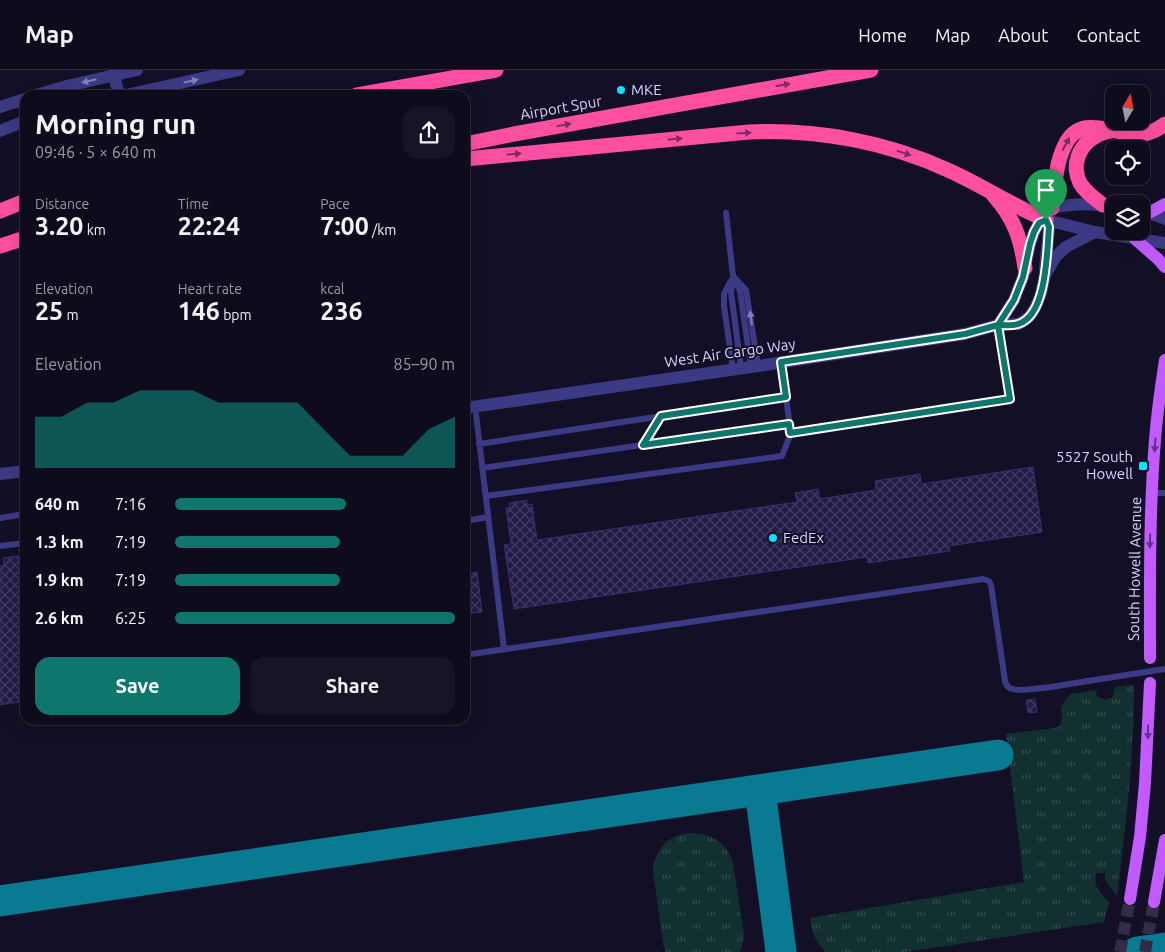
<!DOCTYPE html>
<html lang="en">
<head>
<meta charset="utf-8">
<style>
  :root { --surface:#0e0b1c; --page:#171425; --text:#f1f3f6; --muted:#9b9ba3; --line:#2e2b3b; --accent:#0f766e }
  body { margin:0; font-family:Ubuntu,sans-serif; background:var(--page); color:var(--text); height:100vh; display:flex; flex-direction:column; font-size:19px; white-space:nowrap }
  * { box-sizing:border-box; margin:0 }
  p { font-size:16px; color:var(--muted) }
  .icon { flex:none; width:28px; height:28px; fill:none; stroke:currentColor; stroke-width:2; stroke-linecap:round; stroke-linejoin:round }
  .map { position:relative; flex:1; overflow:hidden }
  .side { position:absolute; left:20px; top:20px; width:450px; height:635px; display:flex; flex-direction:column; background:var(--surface); border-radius:15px; box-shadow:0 5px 20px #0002,0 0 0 1px var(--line) }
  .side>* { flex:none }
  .needle { width:32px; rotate:10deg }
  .tools { position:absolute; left:1105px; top:15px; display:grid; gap:10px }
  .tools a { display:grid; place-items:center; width:45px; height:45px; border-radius:10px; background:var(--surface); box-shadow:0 5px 20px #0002,0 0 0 1px var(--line); font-size:25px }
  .pin { position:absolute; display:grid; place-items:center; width:42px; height:42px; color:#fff; margin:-51px -21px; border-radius:50% 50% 50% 0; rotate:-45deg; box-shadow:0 0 5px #0007 }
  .pin .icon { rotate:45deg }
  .round { display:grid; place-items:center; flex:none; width:52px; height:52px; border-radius:15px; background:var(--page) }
  .overview { display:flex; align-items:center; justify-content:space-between; height:85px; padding:0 15px }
  h1 { font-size:28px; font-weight:600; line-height:38px }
  .figures { display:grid; grid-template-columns:repeat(3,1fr); gap:8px; height:85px; padding:5px 15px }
  .figures div { display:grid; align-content:center }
  .figures b { font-size:25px; font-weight:600 }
  .figures small { font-size:14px; font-weight:400 }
  .figures p { font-size:14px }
  .chart { height:140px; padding:10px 15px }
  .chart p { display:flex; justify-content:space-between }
  .chart svg { width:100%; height:90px; margin-top:5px; fill:var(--accent); opacity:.7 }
  .primary-button { display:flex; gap:10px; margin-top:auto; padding:10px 15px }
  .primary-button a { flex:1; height:58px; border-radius:15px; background:var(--accent); color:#fff; font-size:20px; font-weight:600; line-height:58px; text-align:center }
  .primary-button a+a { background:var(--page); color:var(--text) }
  ul { padding:0 15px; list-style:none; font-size:16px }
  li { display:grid; grid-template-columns:80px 60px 1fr; align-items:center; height:38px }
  li i { height:12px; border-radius:6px; background:var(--accent) }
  header { display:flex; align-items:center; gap:30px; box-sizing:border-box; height:70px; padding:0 25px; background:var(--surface); border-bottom:1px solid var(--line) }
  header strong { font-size:24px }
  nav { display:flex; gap:28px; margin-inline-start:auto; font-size:18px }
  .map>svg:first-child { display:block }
  .grass { fill:url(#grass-tufts) }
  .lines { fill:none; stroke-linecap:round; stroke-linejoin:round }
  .taxiway { stroke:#0a7a92; stroke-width:31 }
  .building { fill:url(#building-cross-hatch); stroke:#3b2d73 }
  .primary-tunnel { stroke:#312d47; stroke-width:12; stroke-dasharray:12 6; stroke-linecap:butt }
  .service { stroke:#3d3a85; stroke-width:6 }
  .minor { stroke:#3d3a85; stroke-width:12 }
  .tertiary { stroke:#3d3a85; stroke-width:12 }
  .primary { stroke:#c25bff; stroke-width:12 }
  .motorway { stroke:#ff4fa3; stroke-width:15 }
  .service-bridge { stroke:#3d3a85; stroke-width:6 }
  .oneway { fill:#837fbc }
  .oneway2 { fill:#7d2c5e }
  .oneway3 { fill:#623188 }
  .route-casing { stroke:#fff; stroke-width:10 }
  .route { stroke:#0f766e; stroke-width:6 }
  .poi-dot { fill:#00e5ff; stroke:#130f26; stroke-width:2 }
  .labels { text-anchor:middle; stroke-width:4; stroke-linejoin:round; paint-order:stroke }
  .poi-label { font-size:15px; fill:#d9d4ff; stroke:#130f26; text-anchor:start }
  .street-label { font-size:15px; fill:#d9d4ff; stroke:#130f26 }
</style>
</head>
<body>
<header>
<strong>Map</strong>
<nav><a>Home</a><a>Map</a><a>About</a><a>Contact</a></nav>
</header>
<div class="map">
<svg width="1165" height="882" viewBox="0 0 1165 882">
  <defs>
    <pattern id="grass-tufts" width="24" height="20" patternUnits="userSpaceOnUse" patternTransform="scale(1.25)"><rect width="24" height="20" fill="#12302f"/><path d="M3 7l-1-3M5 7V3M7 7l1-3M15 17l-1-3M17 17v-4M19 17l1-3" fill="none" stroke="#344d4e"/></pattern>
    <pattern id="building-cross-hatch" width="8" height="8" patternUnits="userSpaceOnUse" patternTransform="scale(1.25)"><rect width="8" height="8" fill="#241b47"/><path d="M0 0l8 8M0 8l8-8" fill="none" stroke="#433b63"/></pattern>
  </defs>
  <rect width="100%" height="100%" fill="#130f26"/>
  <g class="grass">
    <path d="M 1134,615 C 1134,687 1126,755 1117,826 L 1105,809 L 1105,803 L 1097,803 C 1091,814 1101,824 1109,832 L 1104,852 L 906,882 L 826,882 C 815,872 812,863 810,848 L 1024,812 L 1006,664 L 1055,658 L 1060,656 L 1062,649 L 1061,637 L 1070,624 L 1096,620 L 1097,626 L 1106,630 L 1113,627 L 1115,617 Z"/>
    <path d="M 691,763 C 712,764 726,772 733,793 L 743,858 L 744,868 L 740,882 L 666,882 L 663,873 L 653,801 C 655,778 668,765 691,763 Z"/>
  </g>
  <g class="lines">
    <g class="taxiway">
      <path d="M 760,720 L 781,882"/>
      <path d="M 0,831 L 998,685"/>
      <path d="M 1137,882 L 1165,878"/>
    </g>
  </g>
  <g class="building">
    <path d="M 1033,397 L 1042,462 L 949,476 L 950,481 L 868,493 L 867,487 L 514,539 L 504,475 L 511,474 L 506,438 L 510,438 L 509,433 L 527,430 L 527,435 L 532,434 L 537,470 L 797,432 L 795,423 L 818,419 L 820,429 L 876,420 L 875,411 L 920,404 L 921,414 Z"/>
    <path d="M 25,485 L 25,631 L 0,635 L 0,496 L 4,495 L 3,488 Z"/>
    <path d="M 477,502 L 482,542 L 465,544 L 465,504 Z"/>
    <path d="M 1035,629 L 1037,642 L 1028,643 L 1026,630 Z"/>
  </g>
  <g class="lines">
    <g class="primary-tunnel">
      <path d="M 1120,882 L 1130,829"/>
      <path d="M 1145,882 L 1154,832"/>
    </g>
    <g class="service">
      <path d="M 726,143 L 733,206 L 731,222 L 741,298"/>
      <path d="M 733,206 L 746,220 L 758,296"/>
      <path d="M 735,210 L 740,221 L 751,297"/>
      <path d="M 730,212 L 724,224 L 724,236 L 733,300"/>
      <path d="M 781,292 L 791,363 L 1010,329 L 998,255"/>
      <path d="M 475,336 L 504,579"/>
      <path d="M 479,374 L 786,327"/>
      <path d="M 643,375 L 661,346"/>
      <path d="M 482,398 L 789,354"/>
      <path d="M 1152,423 L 1165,423"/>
      <path d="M 486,426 L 782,386 L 791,363"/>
      <path d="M 0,448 L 25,444"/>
      <path d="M 465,451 L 488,447"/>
      <path d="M 0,476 L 25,473"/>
      <path d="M 465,585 L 983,509 L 989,511 L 991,515 L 1005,611 C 1006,615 1008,618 1013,619 C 1024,623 1074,613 1088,611"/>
    </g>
    <g class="minor">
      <path d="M 1141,141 L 1149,143 L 1165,149"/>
      <path d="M 1046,150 L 1095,162 L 1165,173"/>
      <path d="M 1045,200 L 1049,157 L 1046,150"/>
      <path d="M 998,255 L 1014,230 L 1023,207 L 1030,174 L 1034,162 L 1039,153 L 1046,150 L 1052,138 C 1073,133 1093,133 1114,137"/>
      <path d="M 465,338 L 758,296 L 965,264 L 998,255 L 1019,254 L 1030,246 L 1036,236 L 1041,224 L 1045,205 L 1056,186 L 1066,177 L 1095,162"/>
      <path d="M 0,404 L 25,401"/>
    </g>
    <g class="tertiary">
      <path d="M 114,5 L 119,25"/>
      <path d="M 36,25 L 67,16 L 137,0"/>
      <path d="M 126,25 L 239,0"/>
      <path d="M 0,37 L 25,29"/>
      <path d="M 0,61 L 25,51"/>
    </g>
    <g class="primary">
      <path d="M 1149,143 L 1165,134"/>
      <path d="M 1135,169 L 1158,189 L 1165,197"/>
      <path d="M 1150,588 C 1150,515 1149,443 1155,370 C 1157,343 1161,316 1165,290"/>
      <path d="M 1130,829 L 1140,767 L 1145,713 L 1150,613"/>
      <path d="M 1154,832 L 1165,770"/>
    </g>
    <g class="motorway">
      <path d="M 357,25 L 496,0"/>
      <path d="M 465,74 L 514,64 L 871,0"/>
      <path d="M 465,89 L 749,62 C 818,59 888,72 950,101 C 983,116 1013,136 1046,150"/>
      <path d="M 994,126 C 1014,148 1021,169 1025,198"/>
      <path d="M 1103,135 C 1095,129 1085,122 1080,113 C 1071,95 1079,75 1096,66 C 1101,63 1106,62 1111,61"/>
      <path d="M 1052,138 C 1055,118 1055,96 1064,77 C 1079,43 1110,63 1136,64 C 1146,65 1157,60 1165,54"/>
      <path d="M 0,141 L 25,131"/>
      <path d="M 0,176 L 25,168"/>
    </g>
    <path class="service-bridge" d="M 1088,611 L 1165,599"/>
  </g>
  <defs><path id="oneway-solid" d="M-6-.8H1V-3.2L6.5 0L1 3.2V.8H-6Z" transform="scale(1.25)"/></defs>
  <g class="oneway">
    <use href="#oneway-solid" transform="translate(89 11) rotate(167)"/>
    <use href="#oneway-solid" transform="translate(191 11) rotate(-12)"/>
    <use href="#oneway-solid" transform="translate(751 248) rotate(-98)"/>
  </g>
  <g class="oneway2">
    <use href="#oneway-solid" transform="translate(783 15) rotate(-10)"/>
    <use href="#oneway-solid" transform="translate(564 55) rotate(-10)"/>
    <use href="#oneway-solid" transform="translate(744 63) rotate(-4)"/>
    <use href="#oneway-solid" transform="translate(675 69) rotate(-6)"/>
    <use href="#oneway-solid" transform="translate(1066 74) rotate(-61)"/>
    <use href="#oneway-solid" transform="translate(904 83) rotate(18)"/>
    <use href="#oneway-solid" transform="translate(514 84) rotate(-5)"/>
  </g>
  <g class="oneway3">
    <use href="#oneway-solid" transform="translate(1155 375) rotate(94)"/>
    <use href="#oneway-solid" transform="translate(1150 471) rotate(91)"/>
    <use href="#oneway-solid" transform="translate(1148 662) rotate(92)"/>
  </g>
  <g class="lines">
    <g class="route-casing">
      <path id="route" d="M 1046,150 L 1039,153 L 1034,162 L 1030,174 L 1023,207 L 1014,230 L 998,255 L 965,264 L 781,292 L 786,327 L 661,346 L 643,375 L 789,354 L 790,363 L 1010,329 L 998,255 C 1004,255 1012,256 1018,254 C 1047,246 1047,181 1049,157 L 1046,150"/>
    </g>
    <use href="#route" class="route"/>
  </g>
  <g class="poi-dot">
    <circle cx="621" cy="20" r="5"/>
    <rect x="1138" y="391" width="10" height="10" rx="2.5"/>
    <circle cx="773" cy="468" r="5"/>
  </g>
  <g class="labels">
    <g class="poi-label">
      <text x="631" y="25">MKE</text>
      <text x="1133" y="392" text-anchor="end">5527 South<tspan x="1133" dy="17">Howell</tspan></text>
      <text x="783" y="473">FedEx</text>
    </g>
    <g class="street-label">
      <text transform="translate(561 38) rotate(-10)" y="5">Airport Spur</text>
      <text transform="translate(730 283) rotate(-8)" y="5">West Air Cargo Way</text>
      <text transform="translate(1135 499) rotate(-89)" y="5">South Howell Avenue</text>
    </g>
  </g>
</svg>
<div class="tools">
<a><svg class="needle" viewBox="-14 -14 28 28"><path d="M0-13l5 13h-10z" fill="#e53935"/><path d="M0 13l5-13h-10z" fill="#9b9ba3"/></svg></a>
<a><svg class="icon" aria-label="locate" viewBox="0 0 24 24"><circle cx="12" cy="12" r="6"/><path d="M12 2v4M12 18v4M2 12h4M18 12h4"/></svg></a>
<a><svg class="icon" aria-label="layers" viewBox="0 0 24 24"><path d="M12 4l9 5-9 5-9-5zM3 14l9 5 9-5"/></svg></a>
</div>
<div class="pin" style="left:1046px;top:150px;background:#1e9e55"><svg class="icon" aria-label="arrive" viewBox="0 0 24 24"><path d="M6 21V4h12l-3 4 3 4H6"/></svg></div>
<section class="side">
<div class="overview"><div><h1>Morning run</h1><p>09:46 · 5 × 640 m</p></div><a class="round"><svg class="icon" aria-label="share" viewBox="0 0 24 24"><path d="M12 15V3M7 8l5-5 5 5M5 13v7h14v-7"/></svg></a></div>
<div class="figures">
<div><p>Distance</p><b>3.20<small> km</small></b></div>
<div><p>Time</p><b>22:24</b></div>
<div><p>Pace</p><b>7:00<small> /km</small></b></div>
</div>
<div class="figures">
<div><p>Elevation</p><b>25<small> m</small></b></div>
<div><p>Heart rate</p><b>146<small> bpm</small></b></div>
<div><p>kcal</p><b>236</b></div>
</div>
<div class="chart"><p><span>Elevation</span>85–90 m</p>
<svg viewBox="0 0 160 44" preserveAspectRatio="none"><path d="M0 44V19L10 19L20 12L30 12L40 6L50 6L60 6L70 12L80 12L90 12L100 12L110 25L120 38L130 38L140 38L150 25L160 19V44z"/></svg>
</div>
<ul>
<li><b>640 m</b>7:16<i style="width:61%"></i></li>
<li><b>1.3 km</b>7:19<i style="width:59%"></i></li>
<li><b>1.9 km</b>7:19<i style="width:59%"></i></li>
<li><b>2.6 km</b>6:25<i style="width:100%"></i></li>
</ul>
<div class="primary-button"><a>Save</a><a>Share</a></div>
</section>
</div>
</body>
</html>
